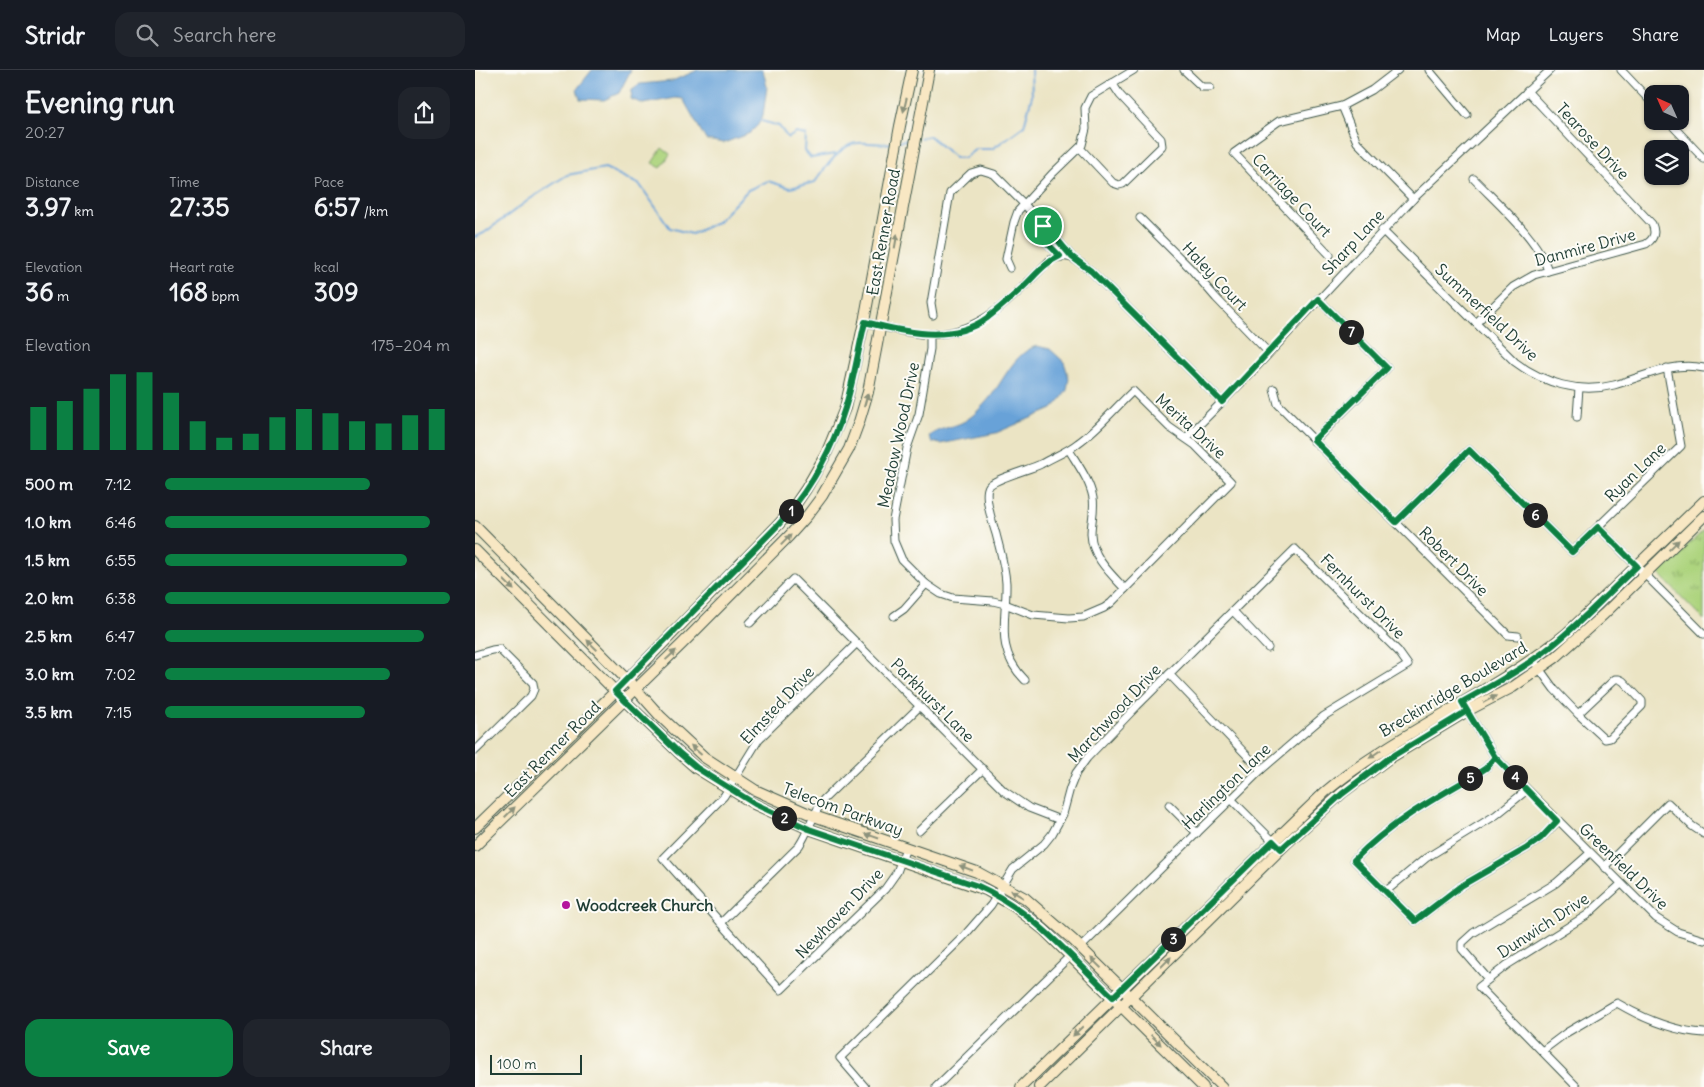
<!DOCTYPE html>
<html lang="en">
<head>
<meta charset="utf-8">
<style>
  :root { --surface:#171b24; --page:#20242c; --text:#f1f3f6; --muted:#9ea1a6; --line:#363941; --accent:#0b8043 }
  body { margin:0; font-family:Delius,sans-serif; background:var(--page); color:var(--text); height:100vh; display:flex; flex-direction:column; font-size:19px; white-space:nowrap }
  * { box-sizing:border-box; margin:0 }
  p { font-size:16px; color:var(--muted) }
  .icon { flex:none; width:28px; height:28px; fill:none; stroke:currentColor; stroke-width:2; stroke-linecap:round; stroke-linejoin:round }
  .map { position:relative; flex:1; overflow:hidden }
  .sheet { display:flex; flex-direction:column; background:var(--surface); width:475px }
  .sheet>* { flex:none }
  .needle { width:32px; rotate:315deg }
  .fabs { position:absolute; left:1169px; top:15px; display:grid; gap:10px }
  .fabs a { display:grid; place-items:center; width:45px; height:45px; border-radius:10px; background:var(--surface); box-shadow:0 1px 4px #0004; font-size:25px }
  .scale { position:absolute; left:15px; bottom:12px; width:92px; box-sizing:border-box; padding-left:5px; border:2px solid #1f3d34; border-top:0; font-size:14px; line-height:18px; white-space:nowrap; color:#1f3d34; -webkit-text-stroke:4px #fdfcf7; paint-order:stroke }
  .pin { position:absolute; display:grid; place-items:center; width:42px; height:42px; color:#fff; margin:-21px; border:2px solid #fff; border-radius:50%; box-shadow:0 1px 5px #0007 }
  .km { position:absolute; width:25px; height:25px; margin:-12px; border-radius:50%; background:#222; color:#fff; font-size:14px; line-height:25px; text-align:center }
  .round { display:grid; place-items:center; flex:none; width:52px; height:52px; border-radius:15px; background:var(--page) }
  .summary { display:flex; align-items:center; justify-content:space-between; height:85px; padding:0 25px }
  h1 { font-size:28px; font-weight:700; line-height:38px }
  .metrics { display:grid; grid-template-columns:repeat(3,1fr); gap:8px; height:85px; padding:5px 25px }
  .metrics div { display:grid; align-content:center }
  .metrics b { font-size:25px; font-weight:700 }
  .metrics small { font-size:14px; font-weight:400 }
  .metrics p { font-size:14px }
  .chart { height:140px; padding:10px 25px }
  .chart p { display:flex; justify-content:space-between }
  .chart svg { width:100%; height:90px; margin-top:5px; stroke:var(--accent); stroke-width:6 }
  .cta { display:flex; gap:10px; margin-top:auto; padding:10px 25px }
  .cta a { flex:1; height:58px; border-radius:15px; background:var(--accent); color:#fff; font-size:20px; font-weight:700; line-height:58px; text-align:center }
  .cta a+a { background:var(--page); color:var(--text) }
  ul { padding:0 25px; list-style:none; font-size:16px }
  li { display:grid; grid-template-columns:80px 60px 1fr; align-items:center; height:38px }
  li i { height:12px; border-radius:6px; background:var(--accent) }
  header { display:flex; align-items:center; gap:30px; box-sizing:border-box; height:70px; padding:0 25px; background:var(--surface); border-bottom:1px solid var(--line) }
  header strong { font-size:24px }
  nav { display:flex; gap:28px; margin-inline-start:auto; font-size:18px }
  .search { width:350px; height:45px; background:var(--page); display:flex; align-items:center; gap:12px; box-sizing:border-box; padding:0 18px; border-radius:15px; color:var(--muted); font-size:19px }
  main { display:flex; flex:1; min-height:0 }
  .map>svg:first-child { display:block }
  .park { fill:url(#park-tufts); stroke:#668859 }
  .pitch { fill:#add47e; stroke:#668859 }
  .water { fill:#68a2d8; stroke:#447086 }
  .lines { fill:none; stroke-linecap:round; stroke-linejoin:round }
  .stream { stroke:#68a2d8; stroke-width:2 }
  .street-casing { stroke:#3e564a; stroke-width:9 }
  .secondary-casing { stroke:#3e564a; stroke-width:12 }
  .street { stroke:#fff; stroke-width:7 }
  .secondary { stroke:#f8e7c3; stroke-width:10 }
  .oneway { fill:#8c927c }
  .route-casing { stroke:#fff; stroke-width:10 }
  .route { stroke:#0b8043; stroke-width:6 }
  .poi-dot { fill:#b5179e; stroke:#fdfcf7; stroke-width:2 }
  .labels { text-anchor:middle; stroke-width:4; stroke-linejoin:round; paint-order:stroke }
  .street-label { font-size:16px; fill:#1f3d34; stroke:#fdfcf7 }
  .poi-label { font-size:16px; font-weight:bold; fill:#1f3d34; stroke:#fdfcf7; text-anchor:start }
</style>
</head>
<body>
<header>
<strong>Stridr</strong>
<div class="search"><svg class="icon" aria-label="search" viewBox="0 0 24 24"><circle cx="10" cy="10" r="6"/><path d="M15 15l6 6"/></svg>Search here</div>
<nav><a>Map</a><a>Layers</a><a>Share</a></nav>
</header>
<main>
<section class="sheet">
<div class="summary"><div><h1>Evening run</h1><p>20:27</p></div><a class="round"><svg class="icon" aria-label="share" viewBox="0 0 24 24"><path d="M12 15V3M7 8l5-5 5 5M5 13v7h14v-7"/></svg></a></div>
<div class="metrics">
<div><p>Distance</p><b>3.97<small> km</small></b></div>
<div><p>Time</p><b>27:35</b></div>
<div><p>Pace</p><b>6:57<small> /km</small></b></div>
</div>
<div class="metrics">
<div><p>Elevation</p><b>36<small> m</small></b></div>
<div><p>Heart rate</p><b>168<small> bpm</small></b></div>
<div><p>kcal</p><b>309</b></div>
</div>
<div class="chart"><p><span>Elevation</span>175–204 m</p>
<svg viewBox="0 0 160 44" preserveAspectRatio="none"><path d="M5 44V23M15 44V20M25 44V14M35 44V7M45 44V6M55 44V16M65 44V30M75 44V38M85 44V36M95 44V28M105 44V24M115 44V26M125 44V30M135 44V31M145 44V27M155 44V24"/></svg>
</div>
<ul>
<li><b>500 m</b>7:12<i style="width:72%"></i></li>
<li><b>1.0 km</b>6:46<i style="width:93%"></i></li>
<li><b>1.5 km</b>6:55<i style="width:85%"></i></li>
<li><b>2.0 km</b>6:38<i style="width:100%"></i></li>
<li><b>2.5 km</b>6:47<i style="width:91%"></i></li>
<li><b>3.0 km</b>7:02<i style="width:79%"></i></li>
<li><b>3.5 km</b>7:15<i style="width:70%"></i></li>
</ul>
<div class="cta"><a>Save</a><a>Share</a></div>
</section>
<div class="map">
<svg width="1229" height="1017" viewBox="0 0 1229 1017">
  <defs>
    <pattern id="park-tufts" width="24" height="20" patternUnits="userSpaceOnUse" patternTransform="scale(1.25)"><rect width="24" height="20" fill="#add47e"/><path d="M3 7l-1-3M5 7V3M7 7l1-3M15 17l-1-3M17 17v-4M19 17l1-3" fill="none" stroke="#8cad68"/></pattern>
  </defs>
  <rect width="100%" height="100%" fill="#fdfcf7"/>
  <filter id="ink" filterUnits="userSpaceOnUse"><feTurbulence type="fractalNoise" baseFrequency=".02" numOctaves="2"/><feDisplacementMap in="SourceGraphic" scale="10" xChannelSelector="R" yChannelSelector="G"/><feConvolveMatrix kernelMatrix="1 2 1 2 8 2 1 2 1" color-interpolation-filters="sRGB"/></filter>
  <filter id="wash" filterUnits="userSpaceOnUse"><feTurbulence type="fractalNoise" baseFrequency=".0096" numOctaves="4" result="noise"/><feDisplacementMap in="SourceGraphic" scale="20" xChannelSelector="R" yChannelSelector="G"/><feGaussianBlur stdDeviation="1.12" result="paint"/><feColorMatrix in="noise" values="0 0 0 0 0 0 0 0 0 0 0 0 0 0 0 0 0 1.4 0 .05"/><feComposite in="paint" operator="in"/></filter>
  <g filter="url(#wash)">
    <rect width="100%" height="100%" fill="#ebe4c4"/>
    <path class="park" d="M 1229,460 L 1229,550 L 1183,503 Z"/>
    <path class="pitch" d="M 187,78 L 195,84 L 186,98 L 177,93 Z"/>
    <g class="water">
      <path d="M 117,0 L 156,0 L 144,23 L 129,30 L 105,29 L 102,19 Z"/>
      <path d="M 223,0 L 288,0 L 292,17 L 288,45 L 283,55 L 275,63 L 249,73 L 231,70 L 208,29 L 201,28 L 168,34 L 156,29 L 157,19 L 165,14 L 197,11 Z"/>
      <path d="M 562,276 L 575,279 L 589,292 L 594,308 L 592,320 L 586,329 L 577,339 L 521,363 L 465,374 L 457,372 L 454,366 C 464,358 475,358 486,353 C 495,349 504,340 510,333 C 527,316 537,283 562,276 Z"/>
    </g>
    <g class="lines">
      <g class="stream">
        <path d="M 283,50 L 304,56 L 313,68 L 321,63 L 331,65 L 330,81 L 336,88 L 360,84"/>
        <path d="M 445,68 L 455,66 L 480,88 L 489,88 L 501,79 L 517,79 L 549,56 L 557,26 L 556,0"/>
        <path d="M 425,71 L 438,69"/>
        <path d="M 0,167 L 9,163 L 55,129 L 92,105 L 130,98 L 165,115 L 195,158 L 217,164 L 242,152 L 273,120 L 293,111 L 315,118 L 340,112 C 349,100 366,73 383,73 C 396,72 404,75 418,73"/>
      </g>
    </g>
  </g>
  <g filter="url(#ink)">
    <g class="lines">
      <g class="street-casing">
        <g id="street">
          <path d="M 709,0 L 727,17 L 735,17"/>
          <path d="M 954,0 L 992,45"/>
          <path d="M 1146,0 L 1178,34"/>
          <path d="M 867,36 L 882,72 L 938,129"/>
          <path d="M 1193,51 L 1229,89"/>
          <path d="M 605,78 L 638,113 L 644,115 L 648,114 L 687,76 L 686,69 L 645,25 L 637,13"/>
          <path d="M 999,109 C 1022,133 1064,169 1073,201"/>
          <path d="M 665,148 L 716,199 L 741,228 L 794,283"/>
          <path d="M 568,156 L 567,168 L 585,186"/>
          <path d="M 907,160 L 1040,292 C 1068,313 1104,324 1139,315 C 1169,307 1196,291 1229,298"/>
          <path d="M 855,185 L 759,83 L 804,51 L 867,36 L 897,20 L 923,0"/>
          <path d="M 535,198 L 531,189 L 539,152 L 543,141 L 577,104 L 607,75 L 611,59 L 610,38 L 616,26 L 659,0"/>
          <path d="M 458,245 L 456,233 L 475,123 L 496,103 L 506,100 L 519,104 L 549,134 L 568,156 L 575,161 L 597,187"/>
          <path d="M 389,252 C 408,257 427,262 446,264 C 503,269 538,227 575,190 C 595,182 600,189 616,201 L 747,332"/>
          <path d="M 1001,253 L 1038,217 L 1059,205 L 1171,174 C 1179,169 1181,163 1177,154 L 1052,21"/>
          <path d="M 455,264 L 455,279 L 444,344 L 432,378 L 418,450 L 419,471 L 427,490 L 451,514 L 466,524 L 478,528 L 518,531 L 530,534 L 558,545 L 594,548 L 608,547 L 629,538 L 636,533 L 756,412 L 720,375 L 694,357 L 658,321 C 640,338 623,359 603,373 C 592,382 578,387 566,394 C 556,399 519,409 514,416 C 508,426 518,454 521,464 C 525,480 530,496 531,513 C 532,550 519,579 550,610"/>
          <path d="M 799,319 L 803,334 L 1033,565 L 1043,566"/>
          <path d="M 1102,347 L 1104,318"/>
          <path d="M 711,368 L 773,306 L 938,129 L 1075,0"/>
          <path d="M 839,371 L 912,298 L 843,229"/>
          <path d="M 594,380 C 603,395 615,411 618,428 C 620,440 616,452 616,464 C 617,487 635,503 650,519"/>
          <path d="M 921,452 L 994,380 L 1097,482 L 1206,376 L 1192,298"/>
          <path d="M 1123,457 L 1229,564"/>
          <path d="M 758,541 L 793,578"/>
          <path d="M 419,546 L 429,539 L 451,514"/>
          <path d="M 275,553 L 318,509 L 529,721 L 554,738 L 585,750"/>
          <path d="M 382,573 L 284,669 L 249,726 L 188,788 L 306,920 L 410,819 L 422,802 L 431,778"/>
          <path d="M 0,585 L 17,580 L 24,579 L 58,613 L 59,619 L 56,626 L 0,681"/>
          <path d="M 1058,590 L 1079,619 L 1103,644"/>
          <path d="M 694,604 L 786,700"/>
          <path d="M 1140,609 L 1144,609 L 1148,611 L 1167,631 L 1167,636 L 1135,668 L 1130,669 L 1103,644 Z"/>
          <path d="M 991,639 L 1020,687 L 1181,848 L 1203,862 L 1229,870"/>
          <path d="M 1020,687 L 1011,698 L 1002,704 C 958,729 915,753 879,790 L 940,851 L 986,816 L 1052,778 L 1066,768 L 1083,751"/>
          <path d="M 756,729 L 802,775"/>
          <path d="M 694,735 L 722,763"/>
          <path d="M 444,761 L 508,699"/>
          <path d="M 1129,797 L 1193,733 L 1217,756 L 1229,764"/>
          <path d="M 910,822 L 951,788 L 1021,745 L 1052,720"/>
          <path d="M 246,853 L 324,776 C 334,761 338,744 348,730 L 445,636"/>
          <path d="M 1013,909 L 987,879 L 987,873 L 998,863 L 1081,813 L 1115,783"/>
          <path d="M 1067,981 L 1091,963 L 1142,933 C 1169,949 1197,961 1229,963"/>
          <path d="M 390,1017 L 365,988 L 489,866 L 516,835 L 538,799 L 569,774 L 577,764 L 588,744 L 595,718 L 601,703 L 612,688 L 662,636 L 820,479 L 923,581 L 933,595 L 849,646 L 786,700 L 605,878"/>
          <path d="M 461,1017 L 595,886"/>
          <path d="M 1102,1017 L 1004,917 L 1032,895 L 1112,845 L 1146,814"/>
        </g>
      </g>
      <g class="secondary-casing">
        <g id="secondary">
          <path d="M 0,456 L 160,618 L 186,647 L 229,687 L 280,720 L 339,746 L 502,802 L 550,828 L 598,870 L 747,1017"/>
          <path d="M 0,480 L 149,630 L 203,682 L 221,698 L 279,734 L 334,759 L 511,820 L 540,837 L 569,860 L 728,1017"/>
          <path d="M 0,758 L 152,610 L 304,454 L 318,438 L 331,419 L 351,384 L 370,338 L 389,252 L 425,56 L 437,0"/>
          <path d="M 0,776 L 207,574 L 314,466 L 332,446 L 347,426 L 374,379 L 384,352 L 393,322 L 454,0"/>
          <path d="M 546,1017 L 850,722 C 925,660 1016,625 1091,564 L 1229,431"/>
          <path d="M 564,1017 L 813,772 L 867,723 L 913,689 L 992,641 L 1038,617 L 1080,588 L 1129,544 L 1229,446"/>
        </g>
      </g>
      <use href="#street" class="street"/>
      <use href="#secondary" class="secondary"/>
    </g>
    <defs><path id="oneway-solid" d="M-6-.8H1V-3.2L6.5 0L1 3.2V.8H-6Z" transform="scale(1.25)"/></defs>
    <g class="oneway">
      <use href="#oneway-solid" transform="translate(430 35) rotate(103)"/>
      <use href="#oneway-solid" transform="translate(421 171) rotate(-80)"/>
      <use href="#oneway-solid" transform="translate(391 330) rotate(-74)"/>
      <use href="#oneway-solid" transform="translate(311 470) rotate(-46)"/>
      <use href="#oneway-solid" transform="translate(1199 475) rotate(-44)"/>
      <use href="#oneway-solid" transform="translate(34 515) rotate(45)"/>
      <use href="#oneway-solid" transform="translate(117 575) rotate(-135)"/>
      <use href="#oneway-solid" transform="translate(196 585) rotate(-43)"/>
      <use href="#oneway-solid" transform="translate(1015 629) rotate(-28)"/>
      <use href="#oneway-solid" transform="translate(221 680) rotate(-138)"/>
      <use href="#oneway-solid" transform="translate(900 684) rotate(145)"/>
      <use href="#oneway-solid" transform="translate(35 742) rotate(-45)"/>
      <use href="#oneway-solid" transform="translate(397 766) rotate(-161)"/>
      <use href="#oneway-solid" transform="translate(491 798) rotate(-159)"/>
      <use href="#oneway-solid" transform="translate(542 824) rotate(-149)"/>
      <use href="#oneway-solid" transform="translate(691 892) rotate(-45)"/>
      <use href="#oneway-solid" transform="translate(621 893) rotate(-136)"/>
      <use href="#oneway-solid" transform="translate(603 961) rotate(136)"/>
      <use href="#oneway-solid" transform="translate(681 970) rotate(45)"/>
    </g>
  </g>
  <g class="lines" filter="url(#ink)">
    <g class="route-casing">
      <path id="route" d="M 568,156 L 567,168 L 585,186 C 569,193 560,206 547,218 C 536,228 524,239 512,248 C 477,274 428,262 390,252 C 383,281 379,310 370,338 C 357,380 334,421 304,454 L 140,621 L 203,682 L 222,698 L 280,734 L 334,759 L 503,816 C 557,840 596,887 638,927 L 798,771 L 806,779 L 867,724 L 913,689 L 992,641 L 1020,687 L 1082,751 L 1066,768 L 1052,778 L 986,816 L 940,851 L 879,790 C 915,753 958,729 1002,704 L 1011,698 L 1020,687 C 1009,669 998,651 987,632 C 1014,617 1043,602 1069,582 C 1102,557 1131,525 1162,496 L 1123,457 L 1097,482 L 994,380 L 921,452 L 839,370 L 912,298 L 843,229 L 747,332 L 616,201 L 597,187 L 575,161 L 568,156"/>
    </g>
    <use href="#route" class="route"/>
  </g>
  <circle class="poi-dot" cx="91" cy="835" r="5"/>
  <g class="labels">
    <g class="street-label">
      <text transform="translate(1118 71) rotate(47)" y="6">Tearose Drive</text>
      <text transform="translate(817 125) rotate(47)" y="6">Carriage Court</text>
      <text transform="translate(408 162) rotate(-80)" y="6">East Renner Road</text>
      <text transform="translate(878 172) rotate(-47)" y="6">Sharp Lane</text>
      <text transform="translate(1110 177) rotate(-15)" y="6">Danmire Drive</text>
      <text transform="translate(740 206) rotate(47)" y="6">Haley Court</text>
      <text transform="translate(1012 242) rotate(43)" y="6">Summerfield Drive</text>
      <text transform="translate(716 356) rotate(42)" y="6">Merita Drive</text>
      <text transform="translate(423 365) rotate(-78)" y="6">Meadow Wood Drive</text>
      <text transform="translate(1160 402) rotate(-44)" y="6">Ryan Lane</text>
      <text transform="translate(979 491) rotate(45)" y="6">Robert Drive</text>
      <text transform="translate(888 526) rotate(45)" y="6">Fernhurst Drive</text>
      <text transform="translate(978 619) rotate(-31)" y="6">Breckinridge Boulevard</text>
      <text transform="translate(458 630) rotate(45)" y="6">Parkhurst Lane</text>
      <text transform="translate(302 635) rotate(-47)" y="6">Elmsted Drive</text>
      <text transform="translate(639 643) rotate(-47)" y="6">Marchwood Drive</text>
      <text transform="translate(77 679) rotate(-45)" y="6">East Renner Road</text>
      <text transform="translate(751 716) rotate(-44)" y="6">Harlington Lane</text>
      <text transform="translate(368 739) rotate(20)" y="6">Telecom Parkway</text>
      <text transform="translate(1149 796) rotate(44)" y="6">Greenfield Drive</text>
      <text transform="translate(364 843) rotate(-46)" y="6">Newhaven Drive</text>
      <text transform="translate(1068 855) rotate(-33)" y="6">Dunwich Drive</text>
    </g>
    <g class="poi-label">
      <text x="101" y="841">Woodcreek Church</text>
    </g>
  </g>
</svg>
<div class="fabs">
<a><svg class="needle" viewBox="-14 -14 28 28"><path d="M0-13l5 13h-10z" fill="#e53935"/><path d="M0 13l5-13h-10z" fill="#9ea1a6"/></svg></a>
<a><svg class="icon" aria-label="layers" viewBox="0 0 24 24"><path d="M12 4l9 5-9 5-9-5zM3 14l9 5 9-5"/></svg></a>
</div>
<div class="scale">100 m</div>
<div class="pin" style="left:568px;top:156px;background:#1e9e55"><svg class="icon" aria-label="arrive" viewBox="0 0 24 24"><path d="M6 21V4h12l-3 4 3 4H6"/></svg></div>
<b class="km" style="left:316px;top:441px">1</b>
<b class="km" style="left:309px;top:748px">2</b>
<b class="km" style="left:698px;top:869px">3</b>
<b class="km" style="left:1040px;top:707px">4</b>
<b class="km" style="left:995px;top:708px">5</b>
<b class="km" style="left:1060px;top:445px">6</b>
<b class="km" style="left:876px;top:262px">7</b>
</div>
</main>
</body>
</html>
